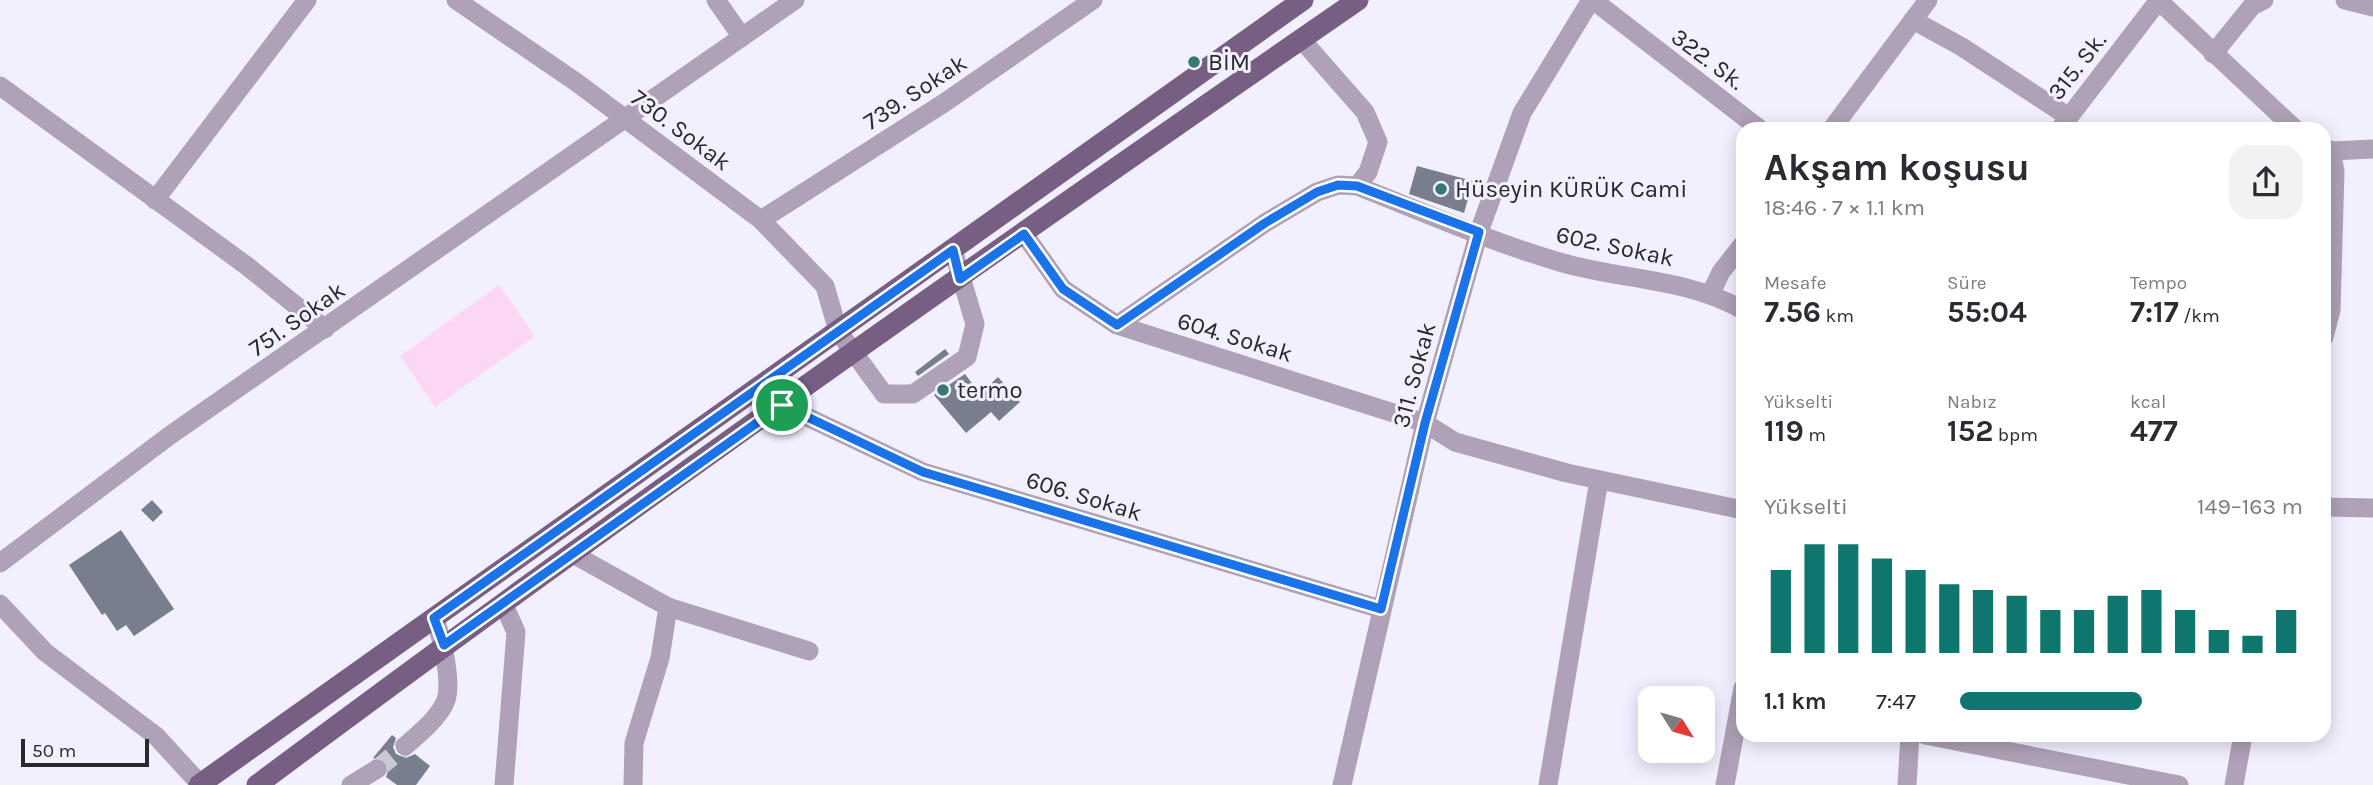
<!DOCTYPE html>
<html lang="tr">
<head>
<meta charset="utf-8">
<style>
  :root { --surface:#fff; --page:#f2f2f3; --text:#2b2b33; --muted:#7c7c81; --accent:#0f766e }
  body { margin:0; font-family:Karla,sans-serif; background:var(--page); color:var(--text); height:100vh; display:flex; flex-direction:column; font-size:26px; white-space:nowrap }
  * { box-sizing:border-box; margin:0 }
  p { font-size:23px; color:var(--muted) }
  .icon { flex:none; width:38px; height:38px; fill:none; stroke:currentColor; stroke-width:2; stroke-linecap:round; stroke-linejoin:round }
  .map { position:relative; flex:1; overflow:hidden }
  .side { position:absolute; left:1736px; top:122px; width:595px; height:620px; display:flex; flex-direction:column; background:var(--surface); border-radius:21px; box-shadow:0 4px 18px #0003 }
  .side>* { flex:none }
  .needle { width:46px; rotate:127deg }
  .controls { position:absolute; left:1638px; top:686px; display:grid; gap:14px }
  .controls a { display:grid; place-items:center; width:77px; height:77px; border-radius:14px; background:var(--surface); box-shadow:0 4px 18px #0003; font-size:35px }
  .scale { position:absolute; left:21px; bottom:18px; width:128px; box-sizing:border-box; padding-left:7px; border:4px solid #29282f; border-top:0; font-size:19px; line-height:24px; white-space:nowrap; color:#29282f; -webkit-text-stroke:5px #f2f0ff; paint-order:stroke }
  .pin { position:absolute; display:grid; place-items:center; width:60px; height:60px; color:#fff; margin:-30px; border:4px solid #fff; border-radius:50%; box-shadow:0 2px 7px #0007 }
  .round { display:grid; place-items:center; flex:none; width:74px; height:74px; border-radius:21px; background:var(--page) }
  .overview { display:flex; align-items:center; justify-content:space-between; height:119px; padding:0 28px }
  h1 { font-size:38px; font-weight:700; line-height:52px }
  .stats { display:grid; grid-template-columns:repeat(3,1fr); gap:10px; height:119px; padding:7px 28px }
  .stats div { display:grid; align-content:center }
  .stats b { font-size:30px; font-weight:700 }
  .stats small { font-size:19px; font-weight:400 }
  .stats p { font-size:19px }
  .chart { height:196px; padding:14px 28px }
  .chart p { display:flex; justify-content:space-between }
  .chart svg { width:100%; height:126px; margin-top:7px; stroke:var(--accent); stroke-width:6 }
  ul { padding:0 28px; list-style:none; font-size:23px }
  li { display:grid; grid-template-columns:112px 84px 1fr; align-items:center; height:52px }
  li i { height:18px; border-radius:9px; background:var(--accent) }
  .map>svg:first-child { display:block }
  .green { fill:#fcd7f4 }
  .building { fill:#797e8e }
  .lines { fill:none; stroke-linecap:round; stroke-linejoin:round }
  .minor-tunnel { stroke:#cac8d5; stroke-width:19; stroke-dasharray:19 10; stroke-linecap:butt }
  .minor { stroke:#afa1b7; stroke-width:19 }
  .major { stroke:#775f84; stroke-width:21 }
  .route-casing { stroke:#fff; stroke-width:14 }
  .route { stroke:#1a73e8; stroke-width:9 }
  .poi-dot { fill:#347a70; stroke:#f2f0ff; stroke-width:2.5 }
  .labels { text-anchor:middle; stroke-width:6; stroke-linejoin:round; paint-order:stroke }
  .street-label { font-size:24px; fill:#29282f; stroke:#f2f0ff }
  .poi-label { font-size:24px; fill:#29282f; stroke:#f2f0ff; text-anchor:start }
</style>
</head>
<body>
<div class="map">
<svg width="2373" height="785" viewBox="0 0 2373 785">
  <rect width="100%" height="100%" fill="#f2f0ff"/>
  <path class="green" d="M 499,285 L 535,336 L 435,407 L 400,356 Z"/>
  <g class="building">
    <path d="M 1417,166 L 1473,181 L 1464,213 L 1409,194 Z"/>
    <path d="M 945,349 L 949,354 L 918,376 L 915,372 Z"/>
    <path d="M 965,374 L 980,394 L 998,377 L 1020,402 L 999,421 L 991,412 L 966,433 L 934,395 Z"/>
    <path d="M 152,500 L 163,512 L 153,522 L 141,510 Z"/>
    <path d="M 121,530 L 174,609 L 134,636 L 126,625 L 117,631 L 105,613 L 102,615 L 69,565 Z"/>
    <path d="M 392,735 L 396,738 L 393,747 L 396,754 L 406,758 L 415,754 L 430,766 L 416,785 L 397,785 L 386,777 L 389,769 L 387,762 L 373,758 Z"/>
  </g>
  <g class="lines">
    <path class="minor-tunnel" d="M 377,769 L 405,746"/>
    <g class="minor">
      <path d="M 456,0 L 576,82 L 761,220 L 825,286 L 838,331 L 884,394 L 913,394 L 967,357 L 975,324 L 953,250"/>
      <path d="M 716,0 L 742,37"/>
      <path d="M 1593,0 L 1761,130"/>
      <path d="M 2158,0 L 2296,130"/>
      <path d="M 2345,0 L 2373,7"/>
      <path d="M 1913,20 L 1962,47 L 2069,117"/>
      <path d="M 1301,39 L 1365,112 L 1378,142 L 1368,172 L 1357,186"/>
      <path d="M 2213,54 L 2252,6 L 2264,0"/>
      <path d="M 0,86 L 247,266 L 325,329"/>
      <path d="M 1831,130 L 1928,0"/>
      <path d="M 2059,130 L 2159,0"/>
      <path d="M 2324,147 L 2331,151 L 2373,149"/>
      <path d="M 155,200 L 307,0"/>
      <path d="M 761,220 L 944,103 L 1093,0"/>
      <path d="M 1024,234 L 1063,289 L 1117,325 L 1425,423 L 1455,442 L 1567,473 L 1743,510"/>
      <path d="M 1711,293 L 1721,272 L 1743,244"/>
      <path d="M 1117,325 L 1265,223 L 1317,192 L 1338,185 L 1357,186 C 1423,212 1496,244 1563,263 C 1624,280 1686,278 1743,310"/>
      <path d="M 2324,337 L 2331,310 L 2335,171 L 2331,151"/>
      <path d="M 782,405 L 923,472 L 1381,609"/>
      <path d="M 2324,507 L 2373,508"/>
      <path d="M 573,554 L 668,607 L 809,651"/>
      <path d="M 0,563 L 169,436 L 795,0"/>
      <path d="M 503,603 L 516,632 L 504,785"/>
      <path d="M 0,604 L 45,652 L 156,736 L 201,785"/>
      <path d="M 1925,735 L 2179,785"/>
      <path d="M 405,746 C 418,735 440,717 446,700 C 452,680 442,637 434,618"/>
      <path d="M 351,785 L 377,769"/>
      <path d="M 633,785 L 634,743 L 660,658 L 668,607"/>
      <path d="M 1342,785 L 1425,423 L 1479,232 L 1522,113 L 1591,0"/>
      <path d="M 1548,785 L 1599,480"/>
      <path d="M 1725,785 L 1743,688"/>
      <path d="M 1907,785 L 1910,735"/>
      <path d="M 2234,785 L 2243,735"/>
    </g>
    <g class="major">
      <path d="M 199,785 L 1303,0"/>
      <path d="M 257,785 C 618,515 987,256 1358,0"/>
    </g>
  </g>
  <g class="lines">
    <g class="route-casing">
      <path id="route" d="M 1338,185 L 1357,186 L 1479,232 L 1425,423 L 1381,609 L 923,472 L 782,405 L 444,645 L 434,618 L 953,250 L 960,279 L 1024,234 L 1063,289 L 1117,325 L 1265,223 L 1317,192 Z"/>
    </g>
    <use href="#route" class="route"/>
  </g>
  <g class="poi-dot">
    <circle cx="1194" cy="62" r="7"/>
    <circle cx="1441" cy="189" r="7"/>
    <circle cx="943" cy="390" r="7"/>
  </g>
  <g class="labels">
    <g class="street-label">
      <text transform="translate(1708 59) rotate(37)" y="8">322. Sk.</text>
      <text transform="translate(2077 66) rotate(-52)" y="8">315. Sk.</text>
      <text transform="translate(915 92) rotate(-33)" y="8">739. Sokak</text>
      <text transform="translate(681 130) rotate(37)" y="8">730. Sokak</text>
      <text transform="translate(1615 246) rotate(12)" y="8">602. Sokak</text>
      <text transform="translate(297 319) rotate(-35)" y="8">751. Sokak</text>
      <text transform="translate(1235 337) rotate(17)" y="8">604. Sokak</text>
      <text transform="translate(1414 375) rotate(-75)" y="8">311. Sokak</text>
      <text transform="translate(1084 496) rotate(17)" y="8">606. Sokak</text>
    </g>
    <g class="poi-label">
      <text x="1208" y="70">BİM</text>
      <text x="1455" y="197">Hüseyin KÜRÜK Cami</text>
      <text x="957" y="398">termo</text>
    </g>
  </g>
</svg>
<div class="controls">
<a><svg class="needle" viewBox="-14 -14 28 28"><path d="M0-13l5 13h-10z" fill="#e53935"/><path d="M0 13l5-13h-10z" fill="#7c7c81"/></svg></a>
</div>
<div class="scale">50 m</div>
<div class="pin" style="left:782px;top:405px;background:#1e9e55"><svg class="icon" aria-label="arrive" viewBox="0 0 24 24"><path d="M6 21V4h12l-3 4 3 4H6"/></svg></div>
<section class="side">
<div class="overview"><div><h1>Akşam koşusu</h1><p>18:46 · 7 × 1.1 km</p></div><a class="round"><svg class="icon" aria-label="share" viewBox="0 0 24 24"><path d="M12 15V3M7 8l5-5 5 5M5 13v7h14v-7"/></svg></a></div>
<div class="stats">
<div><p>Mesafe</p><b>7.56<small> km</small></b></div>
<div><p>Süre</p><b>55:04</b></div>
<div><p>Tempo</p><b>7:17<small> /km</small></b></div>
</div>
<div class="stats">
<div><p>Yükselti</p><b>119<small> m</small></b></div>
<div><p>Nabız</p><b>152<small> bpm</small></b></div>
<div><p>kcal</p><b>477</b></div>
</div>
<div class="chart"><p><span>Yükselti</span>149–163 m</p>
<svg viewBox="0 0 160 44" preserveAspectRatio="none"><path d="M5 44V15M15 44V6M25 44V6M35 44V11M45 44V15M55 44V20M65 44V22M75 44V24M85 44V29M95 44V29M105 44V24M115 44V22M125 44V29M135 44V36M145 44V38M155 44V29"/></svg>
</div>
<ul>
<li><b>1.1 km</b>7:47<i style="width:53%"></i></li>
</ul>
</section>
</div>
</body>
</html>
